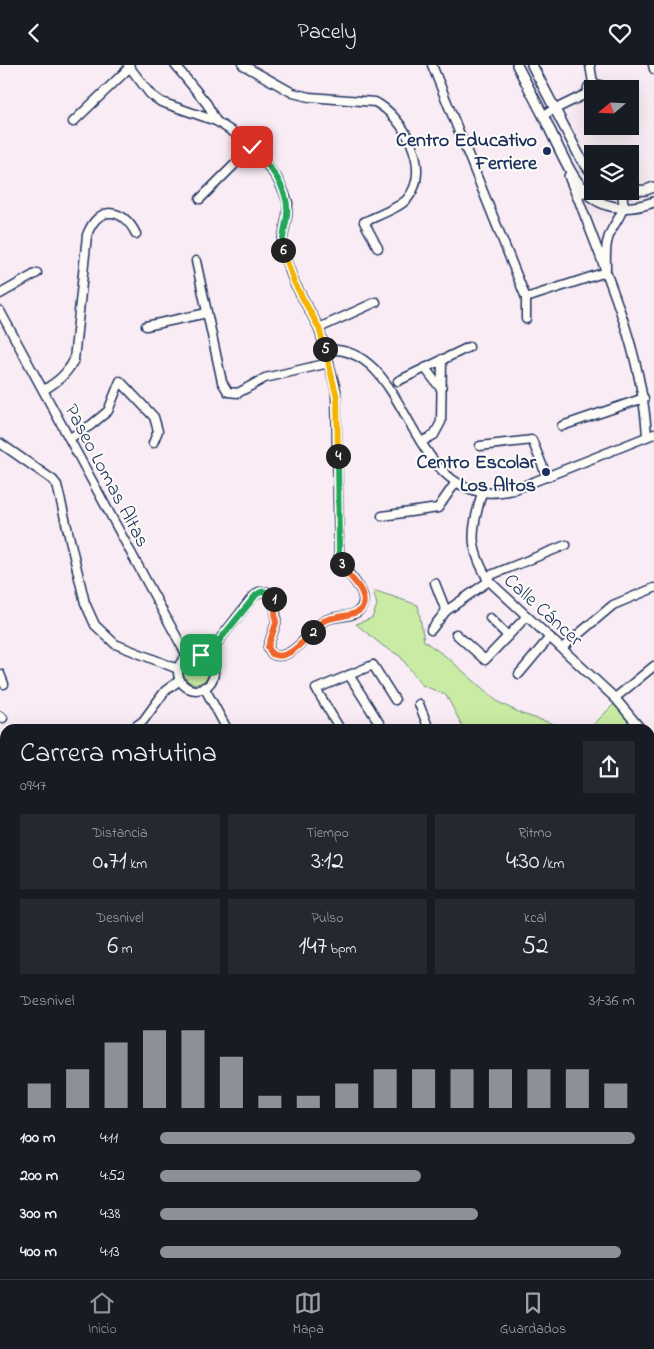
<!DOCTYPE html>
<html lang="es">
<head>
<meta charset="utf-8">
<style>
  :root { --surface:#171b24; --page:#242831; --text:#f1f3f6; --muted:#9ea1a6; --line:#363941; --accent:#8c9099 }
  body { margin:0; font-family:"Indie Flower",sans-serif; background:var(--page); color:var(--text); height:100vh; display:flex; flex-direction:column; font-size:19px; white-space:nowrap }
  * { box-sizing:border-box; margin:0 }
  p { font-size:16px; color:var(--muted) }
  .icon { flex:none; width:28px; height:28px; fill:none; stroke:currentColor; stroke-width:2; stroke-linecap:round; stroke-linejoin:round }
  .map { position:relative; flex:1; overflow:hidden }
  .drawer { position:absolute; left:0px; top:659px; width:655px; height:556px; display:flex; flex-direction:column; background:var(--surface); border-radius:15px 15px 0 0; box-shadow:0 5px 20px #0002 }
  .drawer>* { flex:none }
  .needle { width:32px; rotate:251deg }
  .fabs { position:absolute; left:584px; top:15px; display:grid; gap:10px }
  .fabs a { display:grid; place-items:center; width:55px; height:55px; border-radius:0px; background:var(--surface); box-shadow:0 5px 20px #0002; font-size:25px }
  .pin { position:absolute; display:grid; place-items:center; width:42px; height:42px; color:#fff; margin:-21px; border-radius:10px; box-shadow:0 2px 8px #0006 }
  .km { position:absolute; width:25px; height:25px; margin:-12px; border-radius:50%; background:#222; color:#fff; font-size:14px; line-height:25px; text-align:center }
  .round { display:grid; place-items:center; flex:none; width:52px; height:52px; border-radius:0px; background:var(--page) }
  .head { display:flex; align-items:center; justify-content:space-between; height:85px; padding:0 20px }
  h1 { font-size:28px; font-weight:600; line-height:38px }
  .metrics { display:grid; grid-template-columns:repeat(3,1fr); gap:8px; height:85px; padding:5px 20px }
  .metrics div { display:grid; align-content:center; border-radius:0px; background:var(--page); text-align:center }
  .metrics b { font-size:25px; font-weight:600 }
  .metrics small { font-size:14px; font-weight:400 }
  .metrics p { font-size:14px }
  .chart { height:140px; padding:10px 20px }
  .chart p { display:flex; justify-content:space-between }
  .chart svg { width:100%; height:90px; margin-top:5px; stroke:var(--accent); stroke-width:6 }
  ul { padding:0 20px; list-style:none; font-size:16px }
  li { display:grid; grid-template-columns:80px 60px 1fr; align-items:center; height:38px }
  li i { height:12px; border-radius:6px; background:var(--accent) }
  header { display:flex; justify-content:space-between; align-items:center; height:65px; padding:0 20px; background:var(--surface); font-size:22px; font-weight:600 }
  .menu { display:flex; justify-content:space-around; align-items:center; height:70px; border-top:1px solid var(--line); background:var(--surface); font-size:14px; color:var(--muted) }
  .menu a { display:grid; justify-items:center; gap:2px }
  .menu .current { color:var(--accent) }
  .map>svg:first-child { display:block }
  .green { fill:#c9eba4; stroke:#728d81 }
  .lines { fill:none; stroke-linecap:round; stroke-linejoin:round }
  .minor-casing { stroke:#1b2f5e; stroke-width:11 }
  .tertiary-casing { stroke:#1b2f5e; stroke-width:12 }
  .minor { stroke:#fdfcf7; stroke-width:8 }
  .tertiary { stroke:#fdfcf7; stroke-width:9 }
  .split-1-casing { stroke:#fff; stroke-width:10 }
  .split-2-casing { stroke:#fff; stroke-width:10 }
  .split-3-casing { stroke:#fff; stroke-width:10 }
  .split-4-casing { stroke:#fff; stroke-width:10 }
  .split-5-casing { stroke:#fff; stroke-width:10 }
  .split-6-casing { stroke:#fff; stroke-width:10 }
  .split-7-casing { stroke:#fff; stroke-width:10 }
  .split-1 { stroke:#22a559; stroke-width:6 }
  .split-2 { stroke:#f0652b; stroke-width:6 }
  .split-3 { stroke:#f0652b; stroke-width:6 }
  .split-4 { stroke:#22a559; stroke-width:6 }
  .split-5 { stroke:#f5b400; stroke-width:6 }
  .split-6 { stroke:#f5b400; stroke-width:6 }
  .split-7 { stroke:#22a559; stroke-width:6 }
  .poi-dot { fill:#1b2f5e; stroke:#fdfcf7; stroke-width:2 }
  .labels { text-anchor:middle; stroke-width:4; stroke-linejoin:round; paint-order:stroke }
  .poi-label { font-size:20px; font-weight:bold; fill:#1b2f5e; stroke:#fdfcf7; text-anchor:end }
  .street-label { font-size:20px; fill:#1b2f5e; stroke:#fdfcf7 }
</style>
</head>
<body>
<header><svg class="icon" aria-label="back" viewBox="0 0 24 24"><path d="M15 5l-7 7 7 7"/></svg>Pacely<svg class="icon" aria-label="heart" viewBox="0 0 24 24"><path d="M12 20l-8-8c-3-5 5-10 8-4 3-6 11-1 8 4z"/></svg></header>
<div class="map">
<svg width="654" height="1214" viewBox="0 0 654 1214">
  <rect width="100%" height="100%" fill="#f9ecf4"/>
  <filter id="ink" filterUnits="userSpaceOnUse"><feTurbulence type="fractalNoise" baseFrequency=".02" numOctaves="2"/><feDisplacementMap in="SourceGraphic" scale="10" xChannelSelector="R" yChannelSelector="G"/><feConvolveMatrix kernelMatrix="1 2 1 2 8 2 1 2 1" color-interpolation-filters="sRGB"/></filter>
  <g filter="url(#ink)">
    <g class="green">
      <path d="M 373,525 L 418,540 L 424,576 L 448,593 L 498,637 L 522,649 L 570,664 L 464,664 L 446,630 L 422,620 L 400,591 L 383,581 L 356,559 L 372,553 L 377,540 Z"/>
      <circle cx="196" cy="606" r="13"/>
      <path d="M 615,638 L 636,664 L 589,664 Z"/>
      <path d="M 650,688 L 654,693 L 654,750 L 650,749 Z"/>
    </g>
    <g class="lines">
      <g class="minor-casing">
        <g id="minor">
          <path d="M 128,0 L 150,29 L 161,37 L 216,56 L 245,75 L 260,91 L 277,113 L 284,127 L 288,138 L 287,151 L 282,177 L 282,184 L 294,217 L 319,263 L 336,325 L 339,491 C 343,508 367,523 363,538 C 359,556 336,548 324,556 C 310,565 290,599 272,589 L 268,582 L 276,558 L 276,551 L 274,534 L 268,527 L 259,527 L 252,533 L 206,592"/>
          <path d="M 175,0 L 207,39 L 216,56"/>
          <path d="M 243,0 L 293,28 L 309,32 L 375,37 C 404,52 432,103 408,133 C 400,143 376,151 364,157 L 378,183"/>
          <path d="M 432,0 L 526,233 L 526,254"/>
          <path d="M 590,0 L 593,18"/>
          <path d="M 653,0 L 654,4"/>
          <path d="M 588,28 L 588,22 L 593,18 L 600,20 L 602,24"/>
          <path d="M 543,50 L 588,28"/>
          <path d="M 73,57 L 130,2"/>
          <path d="M 592,117 L 583,125 L 578,133 C 607,211 642,287 647,371"/>
          <path d="M 200,134 L 252,82"/>
          <path d="M 196,196 L 222,317 L 228,327 L 238,328 L 265,313 L 329,298"/>
          <path d="M 606,203 C 606,193 605,183 608,174 C 612,157 631,146 620,126"/>
          <path d="M 0,229 L 37,208"/>
          <path d="M 526,233 L 606,207"/>
          <path d="M 0,246 L 187,591"/>
          <path d="M 146,261 L 207,248"/>
          <path d="M 319,263 L 376,237"/>
          <path d="M 325,285 C 405,277 405,416 482,427 C 492,429 503,427 513,425 L 654,369"/>
          <path d="M 425,303 L 441,324"/>
          <path d="M 398,316 L 469,282"/>
          <path d="M 44,325 C 58,316 66,310 74,295 L 87,170 C 98,140 123,142 136,169"/>
          <path d="M 562,361 L 644,333"/>
          <path d="M 70,373 L 91,360 L 108,346 L 120,316 L 154,352 L 158,366 L 153,378"/>
          <path d="M 421,377 L 434,370 L 441,357 L 442,294"/>
          <path d="M 0,378 L 53,415 L 57,420 L 85,538 L 95,560 L 115,579 L 178,604"/>
          <path d="M 480,381 L 532,375 L 547,412"/>
          <path d="M 482,427 C 472,466 467,480 489,516 L 615,633 L 641,664"/>
          <path d="M 382,451 L 438,443 L 456,417"/>
          <path d="M 486,512 L 566,480"/>
          <path d="M 435,518 L 446,546"/>
          <path d="M 490,553 L 508,571"/>
          <path d="M 431,565 L 446,546 L 489,516"/>
          <path d="M 456,569 L 485,595 L 527,551"/>
          <path d="M 562,583 L 613,540 L 654,523"/>
          <circle cx="196" cy="607" r="18"/>
          <path d="M 0,609 L 4,619"/>
          <path d="M 519,609 L 550,572"/>
          <path d="M 349,610 L 381,661"/>
          <path d="M 204,622 L 227,664"/>
          <path d="M 615,633 L 654,601"/>
          <path d="M 419,639 L 429,664"/>
          <path d="M 0,651 L 3,653"/>
          <path d="M 132,664 L 143,656 L 165,626 L 180,615"/>
          <path d="M 340,664 L 316,624 L 373,600 L 395,635"/>
          <path d="M 650,675 L 654,680"/>
          <path d="M 0,710 L 5,708"/>
          <path d="M 0,773 L 5,770"/>
          <path d="M 650,791 L 654,794"/>
          <path d="M 0,806 L 5,804"/>
          <path d="M 0,862 L 5,859"/>
          <path d="M 0,911 L 5,909"/>
          <path d="M 0,970 L 5,968"/>
          <path d="M 0,1019 L 5,1017"/>
          <path d="M 0,1087 L 5,1085"/>
          <path d="M 0,1117 L 5,1115"/>
          <path d="M 650,1140 L 654,1136"/>
          <path d="M 0,1167 L 5,1165"/>
          <path d="M 299,1210 L 301,1214"/>
          <path d="M 405,1210 L 407,1214"/>
          <path d="M 576,1210 L 580,1214"/>
          <path d="M 487,1214 L 494,1210"/>
        </g>
      </g>
      <g class="tertiary-casing">
        <g id="tertiary">
          <path d="M 517,0 C 528,22 540,43 550,65 C 574,114 589,159 654,137"/>
          <path d="M 532,0 L 581,94 L 592,108"/>
          <path d="M 569,111 L 578,133"/>
          <path d="M 630,126 L 646,125 L 654,122"/>
          <path d="M 0,890 L 5,899"/>
          <path d="M 0,916 L 5,925"/>
          <path d="M 156,1210 L 158,1214"/>
          <path d="M 171,1210 L 173,1214"/>
        </g>
      </g>
      <use href="#minor" class="minor"/>
      <use href="#tertiary" class="tertiary"/>
    </g>
  </g>
  <g class="lines" filter="url(#ink)">
    <g class="split-1-casing">
      <path id="split-1" d="M 201,590 L 206,592 L 256,530 C 263,524 270,526 274,534"/>
    </g>
    <g class="split-2-casing">
      <path id="split-2" d="M 274,534 L 276,558 L 268,582 L 272,589 C 287,597 303,576 313,567"/>
    </g>
    <g class="split-3-casing">
      <path id="split-3" d="M 313,567 C 316,563 320,558 324,556 C 337,548 372,555 362,528 C 358,517 346,510 342,499"/>
    </g>
    <g class="split-4-casing">
      <path id="split-4" d="M 338,391 L 339,486 L 342,499"/>
    </g>
    <g class="split-5-casing">
      <path id="split-5" d="M 325,284 L 337,333 L 338,391"/>
    </g>
    <g class="split-6-casing">
      <path id="split-6" d="M 283,185 L 294,217 L 319,263 L 325,284"/>
    </g>
    <g class="split-7-casing">
      <path id="split-7" d="M 252,82 C 269,100 290,124 287,150 C 286,162 281,173 283,185"/>
    </g>
    <use href="#split-1" class="split-1"/>
    <use href="#split-2" class="split-2"/>
    <use href="#split-3" class="split-3"/>
    <use href="#split-4" class="split-4"/>
    <use href="#split-5" class="split-5"/>
    <use href="#split-6" class="split-6"/>
    <use href="#split-7" class="split-7"/>
  </g>
  <g class="poi-dot">
    <circle cx="547" cy="86" r="5"/>
    <circle cx="546" cy="407" r="5"/>
  </g>
  <g class="labels">
    <g class="poi-label">
      <text x="537" y="81">Centro Educativo<tspan x="537" dy="23">Ferriere</tspan></text>
      <text x="536" y="403">Centro Escolar<tspan x="536" dy="23">Los Altos</tspan></text>
    </g>
    <g class="street-label">
      <text transform="translate(108 410) rotate(62)" y="7">Paseo Lomas Altas</text>
      <text transform="translate(544 544) rotate(42)" y="7">Calle Cáncer</text>
    </g>
  </g>
</svg>
<div class="fabs">
<a><svg class="needle" viewBox="-14 -14 28 28"><path d="M0-13l5 13h-10z" fill="#e53935"/><path d="M0 13l5-13h-10z" fill="#9ea1a6"/></svg></a>
<a><svg class="icon" aria-label="layers" viewBox="0 0 24 24"><path d="M12 4l9 5-9 5-9-5zM3 14l9 5 9-5"/></svg></a>
</div>
<div class="pin" style="left:201px;top:590px;background:#1e9e55"><svg class="icon" aria-label="arrive" viewBox="0 0 24 24"><path d="M6 21V4h12l-3 4 3 4H6"/></svg></div>
<div class="pin" style="left:252px;top:82px;background:#d93025"><svg class="icon" aria-label="check" viewBox="0 0 24 24"><path d="M5 12l5 5 9-10"/></svg></div>
<b class="km" style="left:274px;top:534px">1</b>
<b class="km" style="left:313px;top:567px">2</b>
<b class="km" style="left:342px;top:499px">3</b>
<b class="km" style="left:338px;top:391px">4</b>
<b class="km" style="left:325px;top:284px">5</b>
<b class="km" style="left:283px;top:185px">6</b>
<section class="drawer">
<div class="head"><div><h1>Carrera matutina</h1><p>09:47</p></div><a class="round"><svg class="icon" aria-label="share" viewBox="0 0 24 24"><path d="M12 15V3M7 8l5-5 5 5M5 13v7h14v-7"/></svg></a></div>
<div class="metrics">
<div><p>Distancia</p><b>0.71<small> km</small></b></div>
<div><p>Tiempo</p><b>3:12</b></div>
<div><p>Ritmo</p><b>4:30<small> /km</small></b></div>
</div>
<div class="metrics">
<div><p>Desnivel</p><b>6<small> m</small></b></div>
<div><p>Pulso</p><b>147<small> bpm</small></b></div>
<div><p>kcal</p><b>52</b></div>
</div>
<div class="chart"><p><span>Desnivel</span>31–36 m</p>
<svg viewBox="0 0 160 44" preserveAspectRatio="none"><path d="M5 44V32M15 44V25M25 44V12M35 44V6M45 44V6M55 44V19M65 44V38M75 44V38M85 44V32M95 44V25M105 44V25M115 44V25M125 44V25M135 44V25M145 44V25M155 44V32"/></svg>
</div>
<ul>
<li><b>100 m</b>4:11<i style="width:100%"></i></li>
<li><b>200 m</b>4:52<i style="width:55%"></i></li>
<li><b>300 m</b>4:38<i style="width:67%"></i></li>
<li><b>400 m</b>4:13<i style="width:97%"></i></li>
</ul>
</section>
</div>
<nav class="menu">
<a class="current"><svg class="icon" aria-label="home" viewBox="0 0 24 24"><path d="M3 11l9-7 9 7M6 9v11h12V9"/></svg>Inicio</a>
<a><svg class="icon" aria-label="map" viewBox="0 0 24 24"><path d="M3 6l6-2 6 2 6-2v14l-6 2-6-2-6 2zM9 4v14M15 6v14"/></svg>Mapa</a>
<a><svg class="icon" aria-label="saved" viewBox="0 0 24 24"><path d="M7 4h10v16l-5-4-5 4z"/></svg>Guardados</a>
</nav>
</body>
</html>
